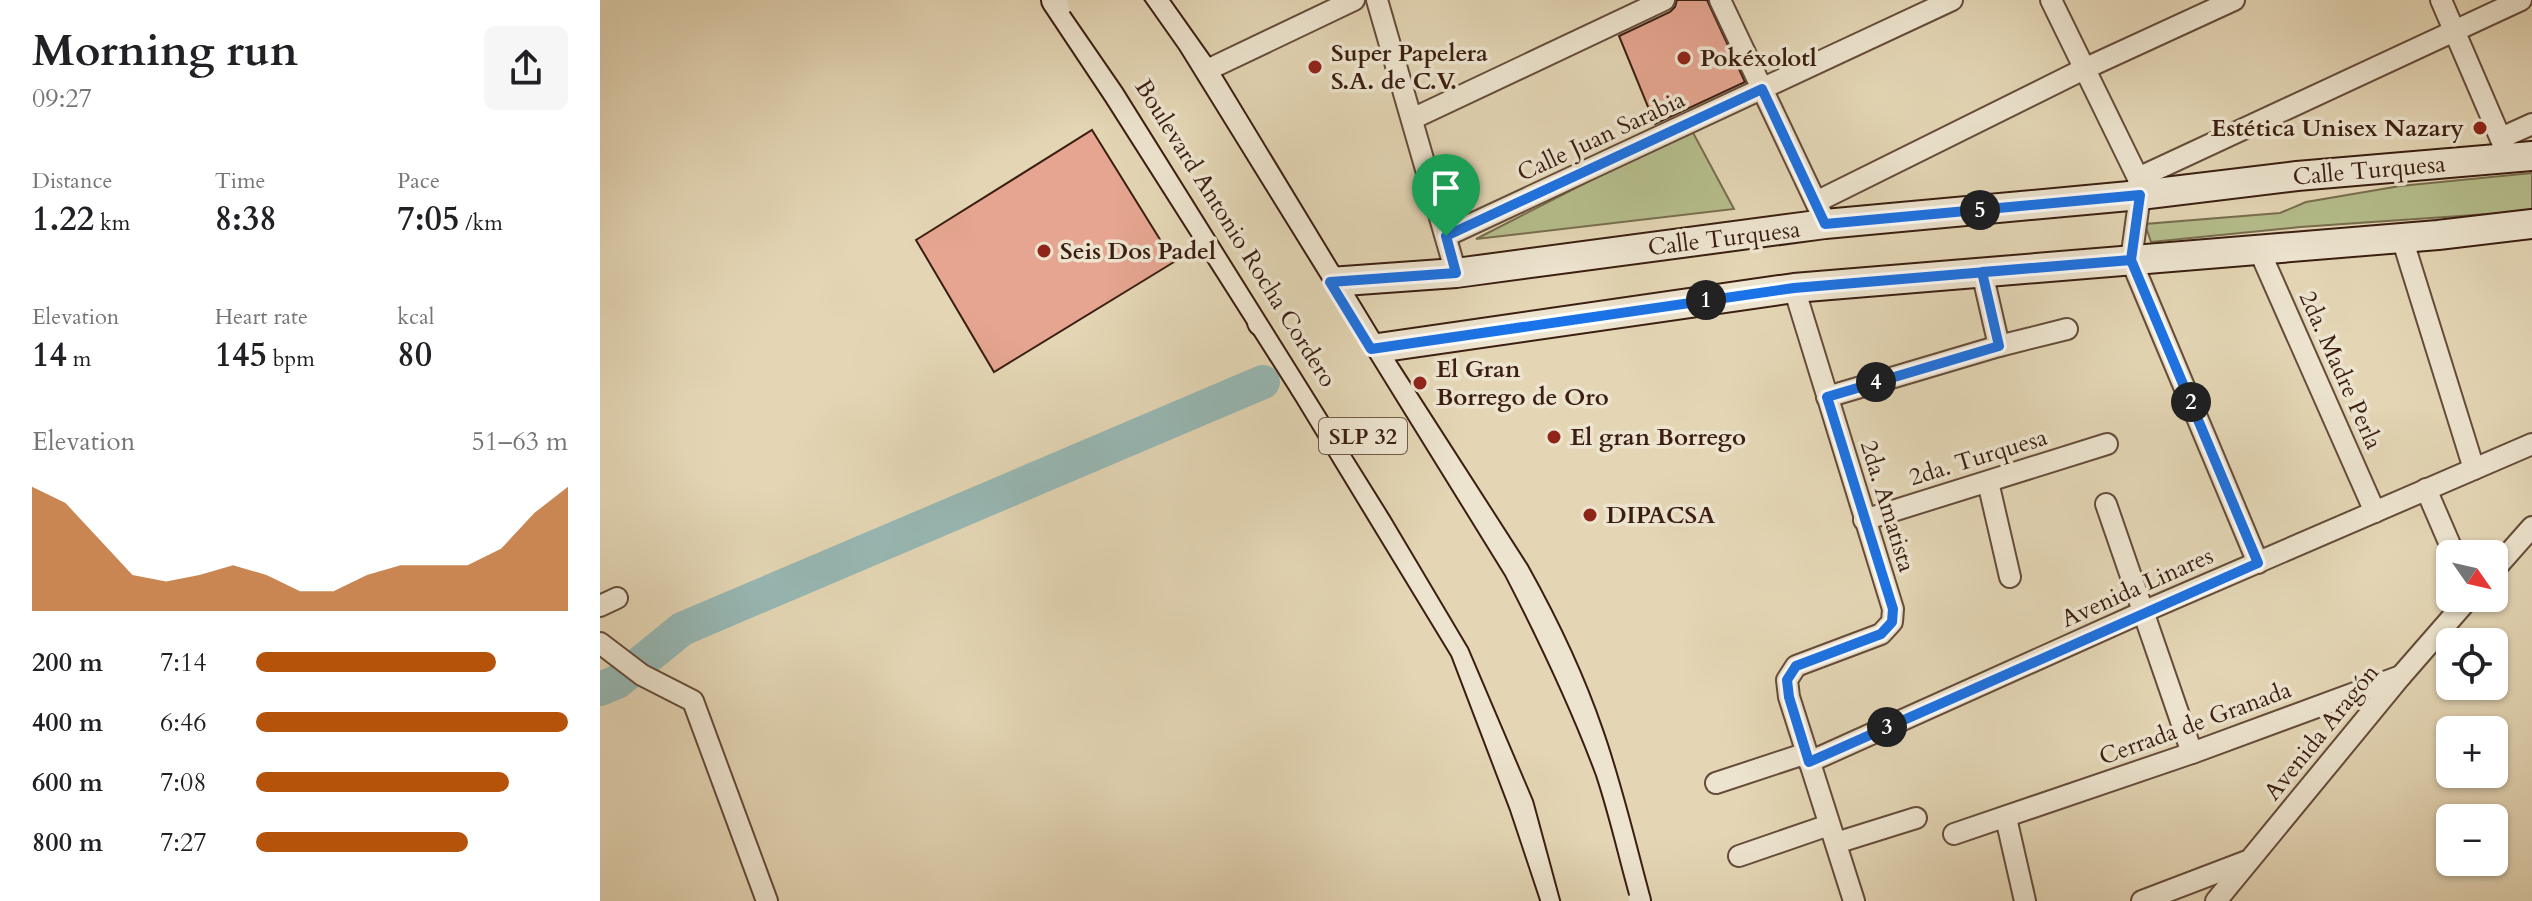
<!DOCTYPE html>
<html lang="en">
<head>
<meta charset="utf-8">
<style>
  :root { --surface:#fff; --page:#f6f6f6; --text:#202124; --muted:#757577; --accent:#b45309 }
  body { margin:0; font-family:Cardo,serif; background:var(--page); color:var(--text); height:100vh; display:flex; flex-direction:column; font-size:30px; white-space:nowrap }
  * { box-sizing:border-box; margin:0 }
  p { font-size:26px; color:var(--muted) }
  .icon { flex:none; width:44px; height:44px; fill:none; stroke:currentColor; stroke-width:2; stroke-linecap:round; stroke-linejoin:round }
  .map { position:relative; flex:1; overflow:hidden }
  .details { display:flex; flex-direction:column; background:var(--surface); width:600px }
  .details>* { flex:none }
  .needle { width:52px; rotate:124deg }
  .buttons { position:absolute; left:1836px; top:540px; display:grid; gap:16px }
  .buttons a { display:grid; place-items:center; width:72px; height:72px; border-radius:12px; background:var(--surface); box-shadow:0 2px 6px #0004; font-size:40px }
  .pin { position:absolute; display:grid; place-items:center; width:68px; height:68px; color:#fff; margin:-82px -34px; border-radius:50% 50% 50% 0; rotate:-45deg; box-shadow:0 0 8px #0007 }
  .pin .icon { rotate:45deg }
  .km { position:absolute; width:40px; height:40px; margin:-20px; border-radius:50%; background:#222; color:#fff; font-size:22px; line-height:40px; text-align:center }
  .round { display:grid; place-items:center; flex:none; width:84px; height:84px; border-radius:12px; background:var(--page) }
  .overview { display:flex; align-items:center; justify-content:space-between; height:136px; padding:0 32px }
  h1 { font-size:44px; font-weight:700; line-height:60px }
  .metrics { display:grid; grid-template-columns:repeat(3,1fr); gap:12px; height:136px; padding:8px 32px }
  .metrics div { display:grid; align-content:center }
  .metrics b { font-size:34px; font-weight:700 }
  .metrics small { font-size:22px; font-weight:400 }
  .metrics p { font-size:22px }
  .chart { height:224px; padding:16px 32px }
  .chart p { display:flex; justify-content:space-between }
  .chart svg { width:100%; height:144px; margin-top:8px; fill:var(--accent); opacity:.7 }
  ul { padding:0 32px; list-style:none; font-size:26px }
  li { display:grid; grid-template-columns:128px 96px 1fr; align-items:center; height:60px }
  li i { height:20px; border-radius:10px; background:var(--accent) }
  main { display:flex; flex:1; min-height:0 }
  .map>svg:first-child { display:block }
  .green { fill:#b5bd8c; stroke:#786e4e; stroke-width:2 }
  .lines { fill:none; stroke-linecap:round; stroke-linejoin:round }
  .river { stroke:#97b8b4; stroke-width:34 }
  .building { fill:#e5a590; stroke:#3b1e11; stroke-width:2 }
  .street-casing { stroke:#654c3a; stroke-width:24 }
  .secondary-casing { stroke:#3b1e11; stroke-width:32 }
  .street { stroke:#ede4cf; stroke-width:20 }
  .secondary { stroke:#ede4cf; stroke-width:28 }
  .highway-bridge-casing { stroke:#3b1e11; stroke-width:42; stroke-linecap:butt }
  .highway-bridge { stroke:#e4d6b5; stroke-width:38 }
  .route-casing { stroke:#fff; stroke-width:16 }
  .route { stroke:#1a73e8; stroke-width:10 }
  .poi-dot { fill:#8f2418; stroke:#ede4cf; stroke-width:3 }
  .labels { text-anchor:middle; stroke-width:7; stroke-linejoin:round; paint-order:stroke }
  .shield { fill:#ede4cf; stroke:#70594a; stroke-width:2 }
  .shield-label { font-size:22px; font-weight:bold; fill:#3b1e11 }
  .poi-label { font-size:24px; font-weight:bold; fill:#3b1e11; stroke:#ede4cf; text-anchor:start }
  .street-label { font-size:24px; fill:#3b1e11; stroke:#ede4cf }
</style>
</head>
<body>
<main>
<section class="details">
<div class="overview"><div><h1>Morning run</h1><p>09:27</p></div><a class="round"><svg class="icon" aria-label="share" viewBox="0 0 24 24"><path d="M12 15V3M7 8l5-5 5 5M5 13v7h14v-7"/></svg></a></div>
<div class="metrics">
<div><p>Distance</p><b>1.22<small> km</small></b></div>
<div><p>Time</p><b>8:38</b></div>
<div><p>Pace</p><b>7:05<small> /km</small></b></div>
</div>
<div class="metrics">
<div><p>Elevation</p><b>14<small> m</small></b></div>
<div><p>Heart rate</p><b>145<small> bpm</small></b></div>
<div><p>kcal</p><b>80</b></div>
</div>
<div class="chart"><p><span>Elevation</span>51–63 m</p>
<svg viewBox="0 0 160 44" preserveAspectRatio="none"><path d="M0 44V6L10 11L20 22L30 33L40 35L50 33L60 30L70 33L80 38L90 38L100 33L110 30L120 30L130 30L140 25L150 14L160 6V44z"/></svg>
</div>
<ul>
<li><b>200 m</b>7:14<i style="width:77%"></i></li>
<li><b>400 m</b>6:46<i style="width:100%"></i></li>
<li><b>600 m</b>7:08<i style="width:81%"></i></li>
<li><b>800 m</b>7:27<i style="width:68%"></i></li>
</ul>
</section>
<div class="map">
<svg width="1932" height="901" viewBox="0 0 1932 901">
  <rect width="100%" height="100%" fill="#e4d6b5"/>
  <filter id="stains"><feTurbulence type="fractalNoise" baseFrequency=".0025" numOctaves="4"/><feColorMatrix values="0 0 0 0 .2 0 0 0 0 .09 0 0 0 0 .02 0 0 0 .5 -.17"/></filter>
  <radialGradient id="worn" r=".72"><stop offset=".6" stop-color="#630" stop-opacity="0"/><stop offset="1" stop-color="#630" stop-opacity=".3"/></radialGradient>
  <g class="green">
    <path d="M 1091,129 L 1134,209 L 876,239 Z"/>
    <path d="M 1932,173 L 1932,211 L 1700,227 L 1551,242 L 1545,224 L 1680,213 L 1706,202 L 1800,186 Z"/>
  </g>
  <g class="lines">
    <path class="river" d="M 0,689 L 17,682 L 82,629 L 663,382"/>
  </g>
  <g class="building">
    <path d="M 1077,0 L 1107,0 L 1145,82 L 1055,124 L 1019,36 L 1070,12 L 1075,7 Z"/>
    <path d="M 492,130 L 574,262 L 394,372 L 316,240 Z"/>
  </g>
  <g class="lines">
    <g class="street-casing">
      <g id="street">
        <path d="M 777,0 L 856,273"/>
        <path d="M 1120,0 L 1221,213"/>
        <path d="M 1451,0 L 1538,178 L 1540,195 L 1531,260 L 1658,563"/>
        <path d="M 1841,0 L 1909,158"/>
        <path d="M 603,72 L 754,0"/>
        <path d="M 812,119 L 1064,0"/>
        <path d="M 1901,138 L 1932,124"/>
        <path d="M 1538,178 L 1921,0"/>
        <path d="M 1216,202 L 1484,69 L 1634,0"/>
        <path d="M 846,236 L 1352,0"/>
        <path d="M 1802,238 L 1874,469"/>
        <path d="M 1659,250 L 1775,512"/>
        <path d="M 1382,272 L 1399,346"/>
        <path d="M 1194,288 L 1293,609 L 1292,622 L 1281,634 L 1196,666 L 1187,680 L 1189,697 L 1254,901"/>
        <path d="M 1227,397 L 1399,346 L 1467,329"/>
        <path d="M 1388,482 L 1410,577"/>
        <path d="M 1826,489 L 1854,554"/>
        <path d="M 1506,504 L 1592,753"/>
        <path d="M 1264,520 L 1507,444"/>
        <path d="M 1894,570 L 1932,527"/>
        <path d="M 0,606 L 17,598"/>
        <path d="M 0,643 L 42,675 L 93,701 L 167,901"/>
        <path d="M 1209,762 L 1545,611 L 1932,444"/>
        <path d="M 1116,783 L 1207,753"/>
        <path d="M 1406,818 L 1425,901"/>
        <path d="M 1354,834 L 1592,753 L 1801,676"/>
        <path d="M 1236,843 L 1316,818"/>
        <path d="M 1139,856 L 1229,825"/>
        <path d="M 1542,901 L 1647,861"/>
        <path d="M 1616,901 L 1801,676 L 1869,598"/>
      </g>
    </g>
    <g class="secondary-casing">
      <g id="secondary">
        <path d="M 456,0 L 518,93 L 705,387 L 865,650 L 924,805 L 956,901"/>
        <path d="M 552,0 L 603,72 L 771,349 L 915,573 C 944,625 970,679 989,735 C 1008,789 1021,846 1036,901"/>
        <path d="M 662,322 L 730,282 L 856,273 L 1225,224 L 1540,195 L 1697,176 L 1932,156"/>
        <path d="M 705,387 L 771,349 L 1194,288 L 1838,235 L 1932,224"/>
      </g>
    </g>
    <use href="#street" class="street"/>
    <use href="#secondary" class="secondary"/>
    <g class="highway-bridge-casing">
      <g id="highway-bridge">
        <path d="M 486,0 L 539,77 L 807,506 L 886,639 L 952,794 L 981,901"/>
        <path d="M 520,0 L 563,61 L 888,586 C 921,650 952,715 977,782 C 990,821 999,862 1010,901"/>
      </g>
    </g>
    <use href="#highway-bridge" class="highway-bridge"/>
  </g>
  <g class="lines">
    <g class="route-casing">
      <path id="route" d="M 846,236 L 856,273 L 730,282 L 771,349 L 1194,288 L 1531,260 L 1658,563 L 1209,762 L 1189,697 L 1187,680 L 1196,666 L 1281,634 L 1292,622 L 1293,609 L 1227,397 L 1399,346 L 1382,272 L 1531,260 L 1540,195 L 1225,224 L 1162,89 L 846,236"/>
    </g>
    <use href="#route" class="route"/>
  </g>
  <g class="poi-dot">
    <circle cx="1084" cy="58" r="8"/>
    <circle cx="715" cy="67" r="8"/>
    <circle cx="1880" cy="128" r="8"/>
    <circle cx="444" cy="251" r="8"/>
    <circle cx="820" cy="383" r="8"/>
    <circle cx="954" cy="437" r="8"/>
    <circle cx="990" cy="515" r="8"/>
  </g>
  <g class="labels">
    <rect class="shield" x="719" y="418" width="88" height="36" rx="6"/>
    <g class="shield-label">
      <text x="763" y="444">SLP 32</text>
    </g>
    <g class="poi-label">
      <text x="731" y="61">Super Papelera<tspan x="731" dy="28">S.A. de C.V.</tspan></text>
      <text x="1100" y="66">Pokéxolotl</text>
      <text x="1864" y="136" text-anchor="end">Estética Unisex Nazary</text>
      <text x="460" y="259">Seis Dos Padel</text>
      <text x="836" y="377">El Gran<tspan x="836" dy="28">Borrego de Oro</tspan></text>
      <text x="970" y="445">El gran Borrego</text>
      <text x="1006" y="523">DIPACSA</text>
    </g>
    <g class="street-label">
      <text transform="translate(1001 136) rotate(-25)" y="8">Calle Juan Sarabia</text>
      <text transform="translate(1769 170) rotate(-5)" y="8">Calle Turquesa</text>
      <text transform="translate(636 233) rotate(58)" y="8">Boulevard Antonio Rocha Cordero</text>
      <text transform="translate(1124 238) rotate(-7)" y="8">Calle Turquesa</text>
      <text transform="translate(1741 370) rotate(66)" y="8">2da. Madre Perla</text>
      <text transform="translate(1378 457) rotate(-17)" y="8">2da. Turquesa</text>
      <text transform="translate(1288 506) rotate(73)" y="8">2da. Amatista</text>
      <text transform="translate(1537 587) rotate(-24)" y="8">Avenida Linares</text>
      <text transform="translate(1595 723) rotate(-20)" y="8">Cerrada de Granada</text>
      <text transform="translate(1721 732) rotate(-51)" y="8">Avenida Aragón</text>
    </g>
  </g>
  <rect width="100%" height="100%" filter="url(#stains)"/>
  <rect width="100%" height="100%" fill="url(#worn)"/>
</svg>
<div class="buttons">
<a><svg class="needle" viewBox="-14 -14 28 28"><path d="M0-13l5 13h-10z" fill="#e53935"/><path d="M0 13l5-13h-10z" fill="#757577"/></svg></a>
<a><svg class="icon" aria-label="locate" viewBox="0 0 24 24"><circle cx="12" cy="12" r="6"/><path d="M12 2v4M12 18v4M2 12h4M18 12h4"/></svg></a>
<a>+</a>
<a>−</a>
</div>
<div class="pin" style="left:846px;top:236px;background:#1e9e55"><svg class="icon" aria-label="arrive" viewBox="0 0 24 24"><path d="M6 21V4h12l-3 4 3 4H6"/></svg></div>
<b class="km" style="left:1106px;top:300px">1</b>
<b class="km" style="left:1591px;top:402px">2</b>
<b class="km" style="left:1287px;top:727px">3</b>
<b class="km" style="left:1276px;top:382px">4</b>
<b class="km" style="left:1380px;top:210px">5</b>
</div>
</main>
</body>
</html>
